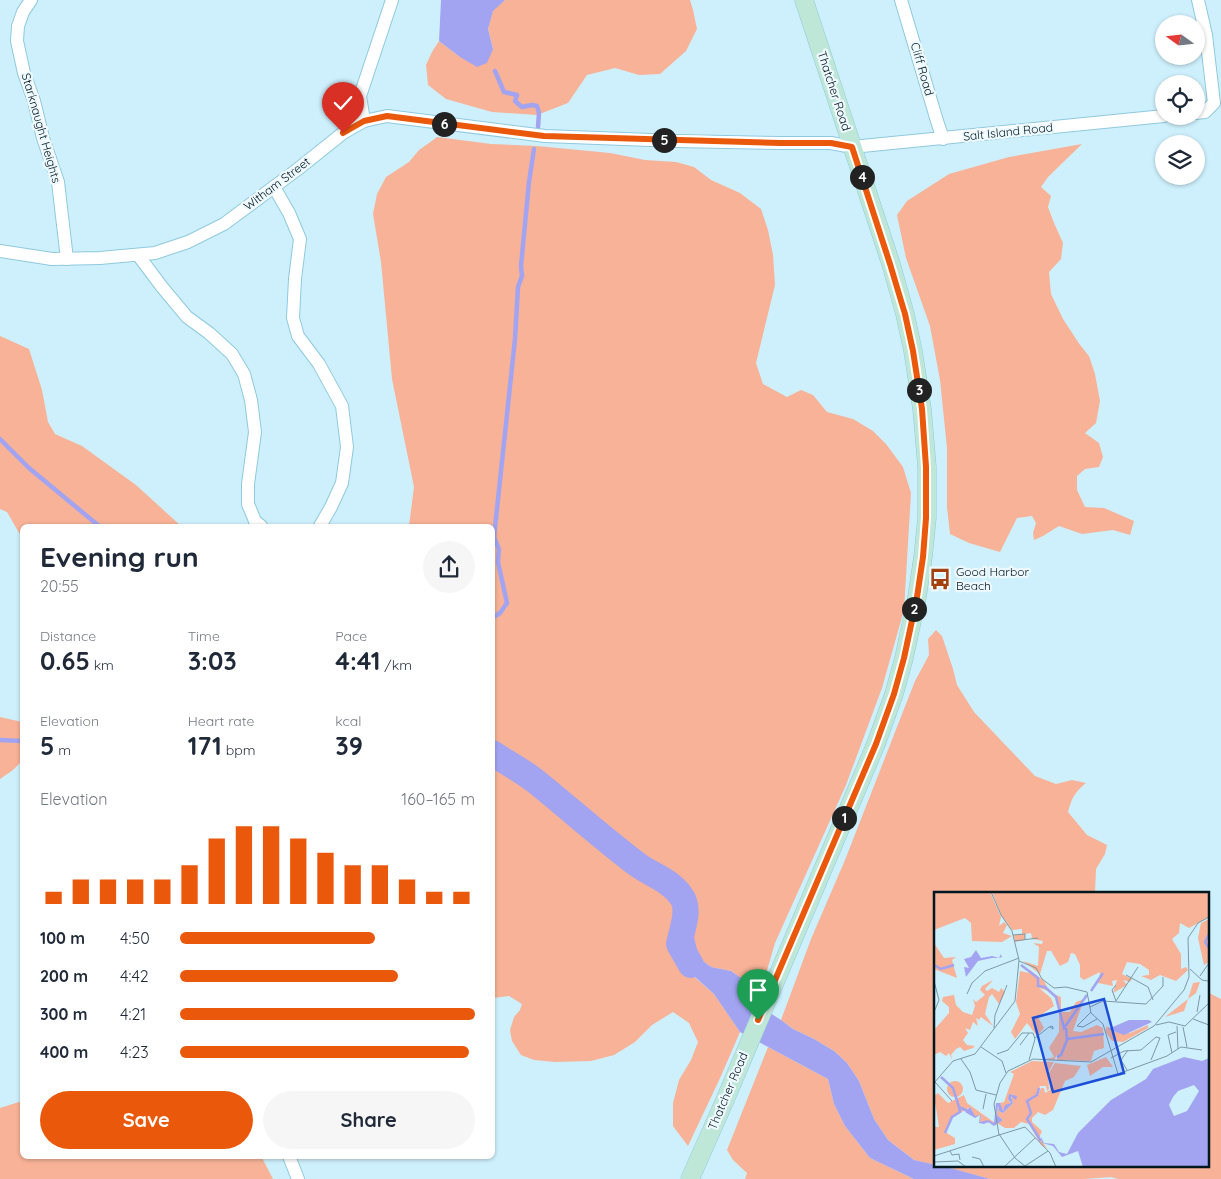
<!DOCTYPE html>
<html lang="en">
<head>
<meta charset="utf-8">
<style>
  :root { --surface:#fff; --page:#f6f6f7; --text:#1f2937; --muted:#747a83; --accent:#ea580c }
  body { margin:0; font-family:Quicksand,sans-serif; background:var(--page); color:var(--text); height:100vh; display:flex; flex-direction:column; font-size:19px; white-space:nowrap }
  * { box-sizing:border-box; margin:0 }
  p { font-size:16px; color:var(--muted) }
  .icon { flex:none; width:28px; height:28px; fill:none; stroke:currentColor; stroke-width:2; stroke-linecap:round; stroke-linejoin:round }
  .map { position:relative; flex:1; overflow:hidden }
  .drawer { position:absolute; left:20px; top:524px; width:475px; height:635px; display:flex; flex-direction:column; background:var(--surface); border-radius:8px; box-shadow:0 1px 4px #0004 }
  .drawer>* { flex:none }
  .needle { width:32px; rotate:285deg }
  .controls { position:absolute; left:1155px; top:15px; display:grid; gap:10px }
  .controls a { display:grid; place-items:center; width:50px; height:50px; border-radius:50%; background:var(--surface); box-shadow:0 1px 4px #0004; font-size:25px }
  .pin { position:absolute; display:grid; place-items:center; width:42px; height:42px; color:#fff; margin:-51px -21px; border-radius:50% 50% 50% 0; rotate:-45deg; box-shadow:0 0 5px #0007 }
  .pin .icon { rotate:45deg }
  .km { position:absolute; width:25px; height:25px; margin:-12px; border-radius:50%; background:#222; color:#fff; font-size:14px; line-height:25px; text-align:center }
  .round { display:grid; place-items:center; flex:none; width:52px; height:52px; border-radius:26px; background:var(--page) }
  .headline { display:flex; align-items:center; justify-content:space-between; height:85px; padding:0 20px }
  h1 { font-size:28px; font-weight:700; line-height:38px }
  .stats { display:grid; grid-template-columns:repeat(3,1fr); gap:8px; height:85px; padding:5px 20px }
  .stats div { display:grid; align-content:center }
  .stats b { font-size:25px; font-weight:700 }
  .stats small { font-size:14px; font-weight:400 }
  .stats p { font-size:14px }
  .chart { height:140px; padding:10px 20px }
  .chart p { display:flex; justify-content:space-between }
  .chart svg { width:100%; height:90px; margin-top:5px; stroke:var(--accent); stroke-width:6 }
  .primary-button { display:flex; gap:10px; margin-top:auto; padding:10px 20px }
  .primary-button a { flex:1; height:58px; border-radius:30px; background:var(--accent); color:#fff; font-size:20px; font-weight:700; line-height:58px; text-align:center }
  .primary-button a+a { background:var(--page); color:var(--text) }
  ul { padding:0 20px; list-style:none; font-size:16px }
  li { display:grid; grid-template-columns:80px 60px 1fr; align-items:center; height:38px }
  li i { height:12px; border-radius:6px; background:var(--accent) }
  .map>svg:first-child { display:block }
  .green { fill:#f7b297 }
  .water { fill:#a2a4f2 }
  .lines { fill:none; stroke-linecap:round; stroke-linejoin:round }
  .stream { stroke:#a2a4f2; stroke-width:4.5 }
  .river { stroke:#a2a4f2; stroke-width:26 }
  .minor-casing { stroke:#8fc9de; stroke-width:14 }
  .secondary-casing { stroke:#8fc9de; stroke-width:19 }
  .minor { stroke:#fff; stroke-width:12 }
  .secondary { stroke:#bfe7d8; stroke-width:18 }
  .route-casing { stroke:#fff; stroke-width:10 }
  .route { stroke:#ea580c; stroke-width:6 }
  .labels { text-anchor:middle; stroke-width:4.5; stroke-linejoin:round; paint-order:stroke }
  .street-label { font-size:12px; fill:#01171e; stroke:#eef9fe }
  .poi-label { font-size:12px; fill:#01171e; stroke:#eef9fe; text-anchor:start }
  .inset-river { fill:none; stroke:#a2a4f2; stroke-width:2.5 }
  .inset-road { fill:none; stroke:#7c99a4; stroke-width:1 }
  .view { fill:#1d4ed8; fill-opacity:0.15; stroke:#1d4ed8; stroke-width:2.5 }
  .inset-edge { fill:none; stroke:#01171e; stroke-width:2.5 }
</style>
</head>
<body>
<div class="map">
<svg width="1221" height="1179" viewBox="0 0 1221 1179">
  <rect width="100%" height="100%" fill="#cef0fd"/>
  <g class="green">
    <path d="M 505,0 L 690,0 L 693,10 L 697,29 L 686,51 L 660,74 L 639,75 L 615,68 L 587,75 L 568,103 L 537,115 L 492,112 L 446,99 L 428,85 L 426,65 L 432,52 L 439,41 L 460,57 L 493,49 L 488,29 L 493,10 Z"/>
    <path d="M 437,137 L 491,144 L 537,146 L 610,153 L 645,160 L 676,162 L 694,167 L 711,180 L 740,193 L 761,209 L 768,230 L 773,255 L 775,285 L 756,363 L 763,384 L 787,397 L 801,390 L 813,395 L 827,412 L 853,419 L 873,431 L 886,444 L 903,467 L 911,493 L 904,610 L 882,688 L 846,785 L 775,943 L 763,984 L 755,997 L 741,978 L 731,971 L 711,967 L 699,958 L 675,960 L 714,994 L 740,1032 L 721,1076 L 688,1146 L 673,1126 L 673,1103 L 679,1080 L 691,1060 L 698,1042 L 689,1023 L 673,1012 L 652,1025 L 635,1042 L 614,1055 L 591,1061 L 555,1062 L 534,1060 L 521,1055 L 512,1041 L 510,1030 L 514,1017 L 520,1010 L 522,1004 L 509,996 L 493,998 L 492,526 L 409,526 L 414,487 L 392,379 L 381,262 L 373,214 L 377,194 L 386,177 L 409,162 L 419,150 L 429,143 Z"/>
    <path d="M 1082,144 L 1048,177 L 1041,187 L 1051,196 L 1048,207 L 1054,223 L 1063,243 L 1061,259 L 1049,272 L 1051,294 L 1063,319 L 1080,345 L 1089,356 L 1095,374 L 1100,401 L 1096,423 L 1085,433 L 1099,443 L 1103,457 L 1099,467 L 1085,469 L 1077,476 L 1077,490 L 1085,507 L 1104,508 L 1134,521 L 1130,535 L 1113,530 L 1082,534 L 1059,526 L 1043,536 L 1034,540 L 1033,533 L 1036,523 L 1032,516 L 1017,518 L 1000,552 L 969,543 L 950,534 L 947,507 L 947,448 L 940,380 L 930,326 L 906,258 L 897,215 L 907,201 L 949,174 L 1009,157 Z"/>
    <path d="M 0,336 L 29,349 L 42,390 L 48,422 L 55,434 L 82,446 L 136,485 L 181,526 L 22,526 L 22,538 L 7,512 L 0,509 Z"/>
    <path d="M 936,630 L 942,636 L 953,669 L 957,685 L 974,712 L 1035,776 L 1056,784 L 1072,780 L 1086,783 C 1074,793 1072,798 1068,812 L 1087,835 L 1107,845 L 1105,854 L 1096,869 L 1095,893 L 935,893 L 935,1165 L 914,1160 L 888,1140 L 874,1119 L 859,1081 L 847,1063 L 834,1051 L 814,1039 L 793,1029 L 781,1020 L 811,939 L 845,860 L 915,681 L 929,655 L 928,639 Z"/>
    <path d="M 0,717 L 22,722 L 22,761 L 13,770 L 0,779 Z"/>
    <path d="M 1207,992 L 1221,999 L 1221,1179 L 1118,1179 L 1111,1177 L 1084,1179 L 990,1179 L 938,1165 L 1207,1165 Z"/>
    <path d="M 768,1047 L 828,1079 L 834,1104 L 845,1126 L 870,1158 L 914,1179 L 745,1179 L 747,1173 L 733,1160 L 727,1150 Z"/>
    <path d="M 22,1101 L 22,1156 L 261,1156 L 273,1179 L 0,1179 L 0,1108 Z"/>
  </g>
  <g class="water">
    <path d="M 441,0 L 505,0 L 493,11 L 488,29 L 493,49 L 487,63 L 477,67 L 460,57 L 439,41 Z"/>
    <path d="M 678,933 L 694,937 L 699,958 L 711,967 L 731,971 L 741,978 L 755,997 L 770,1013 L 781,1020 L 793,1029 L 814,1039 L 834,1051 L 847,1063 L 859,1081 L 874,1119 L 888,1140 L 914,1160 L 954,1169 L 990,1179 L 914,1179 L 870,1158 L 845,1126 L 834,1104 L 828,1079 L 740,1032 L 714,994 L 675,959 L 673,942 Z"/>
  </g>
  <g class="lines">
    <g class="stream">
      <path d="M 495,71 L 504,92 L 517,95 L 515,101 L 522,107 L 532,105 L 537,106 L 539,113 L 538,127"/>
      <path d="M 0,439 L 29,468 L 99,526"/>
      <path d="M 492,618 L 500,613 L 507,603 L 498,562 L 499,549 L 494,537 L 515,339 L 518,287 L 522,276 L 521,266 L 529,182 L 534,149"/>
      <path d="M 0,740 L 22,741"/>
    </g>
    <path class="river" d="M 492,753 C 506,762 521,770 534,780 C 569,808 602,838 638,865 C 652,875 671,881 681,896 C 691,908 682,930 679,944 L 691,965"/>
    <g class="minor-casing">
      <g id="minor">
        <path d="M 31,0 L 23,12 L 18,26 L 17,41 L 24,73 L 34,101 L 43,138 L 58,182 L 67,259"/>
        <path d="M 901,0 L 937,121 L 943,139"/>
        <path d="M 1196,113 L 1205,112 L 1214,103 L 1206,35 L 1198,0"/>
        <path d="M 364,121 L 360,96 L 392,0"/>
        <path d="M 274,187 L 289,213 L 300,239 L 295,279 L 293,318 L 298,336 L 319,364 L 342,406 L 347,447 L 342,483 L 331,507 L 320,526"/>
        <path d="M 0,251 L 52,259 L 100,258 L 155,253 L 188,242 L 224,224 L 298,169 L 343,133 L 364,121 L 387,116 L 545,136 L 676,141 L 780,143 L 831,143 L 852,147 L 1164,116"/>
        <path d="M 138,255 L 162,287 L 187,317 L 209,333 L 232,354 L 244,374 L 251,400 L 255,432 L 248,484 L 248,504 L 255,521 L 261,526"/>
        <path d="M 289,1156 L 298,1179"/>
      </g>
    </g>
    <g class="secondary-casing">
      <path id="secondary" d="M 690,1179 L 725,1100 L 876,744 L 894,694 L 904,658 L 917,597 L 923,557 L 927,518 L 927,467 L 922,409 L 913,351 L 905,314 L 891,264 L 804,0"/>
    </g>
    <use href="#minor" class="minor"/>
    <use href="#secondary" class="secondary"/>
  </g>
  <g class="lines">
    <g class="route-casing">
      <path id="route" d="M 343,133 L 364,121 L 387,116 L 544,136 L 780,143 L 831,143 L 852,147 L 890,264 L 905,314 L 913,351 L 922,409 L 926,467 L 926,518 L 923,557 L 917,597 L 904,658 L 894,694 L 876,744 L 758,1020"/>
    </g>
    <use href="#route" class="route"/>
  </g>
  <defs>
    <g id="bus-bare" transform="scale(1.725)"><path d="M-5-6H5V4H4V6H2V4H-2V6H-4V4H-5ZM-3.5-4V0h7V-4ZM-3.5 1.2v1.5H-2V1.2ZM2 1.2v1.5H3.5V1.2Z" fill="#a4400d" stroke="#eef9fe" stroke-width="2.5" paint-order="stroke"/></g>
  </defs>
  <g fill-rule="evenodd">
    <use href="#bus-bare" x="940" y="579"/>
  </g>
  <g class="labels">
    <g class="street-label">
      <text transform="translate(922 69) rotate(74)" y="4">Cliff Road</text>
      <text transform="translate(834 91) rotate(72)" y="4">Thatcher Road</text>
      <text transform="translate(41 128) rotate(74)" y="4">Starknaught Heights</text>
      <text transform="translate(1008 132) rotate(-6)" y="4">Salt Island Road</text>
      <text transform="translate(277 184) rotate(-37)" y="4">Witham Street</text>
      <text transform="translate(728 1091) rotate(-67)" y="4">Thatcher Road</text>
    </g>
    <g class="poi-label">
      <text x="956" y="576">Good Harbor<tspan x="956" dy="14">Beach</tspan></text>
    </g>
  </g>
  <g transform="translate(934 892)">
    <rect width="275" height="275" fill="#cef0fd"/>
    <path d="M 0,0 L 56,0 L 67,25 L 65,34 L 70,30 L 73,33 L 69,41 L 78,44 L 68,50 L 38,49 L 37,31 L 31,26 L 0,38 ZM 58,0 L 275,0 L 275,25 L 255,36 L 246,31 L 245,41 L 238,47 L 247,62 L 247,77 L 252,75 L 254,78 L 242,89 L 226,83 L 217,88 L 207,84 L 215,83 L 215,78 L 206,72 L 193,70 L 188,82 L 198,87 L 196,90 L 189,88 L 193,93 L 179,101 L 183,88 L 178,89 L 179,94 L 164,91 L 166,80 L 150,88 L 146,85 L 146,73 L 141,62 L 137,61 L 134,70 L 126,74 L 117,59 L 113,59 L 106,82 L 89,69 L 104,74 L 105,55 L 99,51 L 108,52 L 109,49 L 98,47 L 97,41 L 91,42 L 91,48 L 81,50 L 80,43 L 88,42 L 88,37 L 78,38 L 67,23 ZM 275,27 L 275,70 L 270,73 L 264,46 L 267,31 ZM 0,51 L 10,66 L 22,65 L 18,68 L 23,86 L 0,77 ZM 96,78 L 110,89 L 115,99 L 105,96 L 117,106 L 120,114 L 104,125 L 110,136 L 103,144 L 93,131 L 81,147 L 77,140 L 86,122 L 82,110 L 86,79 L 95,81 ZM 59,88 L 51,97 L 53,99 L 58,96 L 65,100 L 67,96 L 71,100 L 65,112 L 58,102 L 55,105 L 51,122 L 59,134 L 47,125 L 45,128 L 42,126 L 44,134 L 39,130 L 36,138 L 31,136 L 34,141 L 29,148 L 33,153 L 41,154 L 39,156 L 30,159 L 26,155 L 22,157 L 17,163 L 18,168 L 15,161 L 12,164 L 6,160 L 0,163 L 0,138 L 15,121 L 15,115 L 8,109 L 9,105 L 20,103 L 22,113 L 29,120 L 38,123 L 41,114 L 39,107 L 42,110 L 51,103 L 46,98 L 48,94 ZM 266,90 L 262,101 L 254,107 L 250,119 L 231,125 L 254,107 L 259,91 ZM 120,102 L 127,105 L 127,120 L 136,120 L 142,110 L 150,107 L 139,139 L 147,140 L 163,133 L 169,136 L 170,156 L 160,159 L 157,169 L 123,168 L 123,163 L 120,168 L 112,167 L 120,165 L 115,156 L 125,140 L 125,121 ZM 214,133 L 214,136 L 189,150 L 178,149 L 171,139 L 173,134 L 181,140 L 196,141 ZM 172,165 L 179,175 L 169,175 L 156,184 L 153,173 ZM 98,169 L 120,170 L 114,181 L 115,197 L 113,199 L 112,194 L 106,194 L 103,205 L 107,196 L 110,196 L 111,201 L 116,198 L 115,181 L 121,171 L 147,174 L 140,185 L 131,189 L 119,218 L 111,223 L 104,220 L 98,226 L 98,230 L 108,239 L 105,246 L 113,256 L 107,253 L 95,232 L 87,230 L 80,236 L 71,236 L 63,231 L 69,228 L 63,223 L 64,214 L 65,219 L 69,221 L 79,211 L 77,204 L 82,206 L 78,202 L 74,207 L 77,212 L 67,219 L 66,211 L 70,210 L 80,182 L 76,180 ZM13 197a8 8 0 1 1 16 0a8 8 0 1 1-16 0ZM 4,201 L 14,211 L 30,203 L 33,211 L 61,231 L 46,230 L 47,223 L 41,225 L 36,215 L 18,226 L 11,240 L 21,246 L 21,252 L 0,258 L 0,235 L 5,235 L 0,204 Z" fill="#f7b297"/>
    <path d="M 42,58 L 47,66 L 58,64 L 65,66 L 67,62 L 68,65 L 65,66 L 58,66 L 44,69 L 32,85 L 30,75 L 35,76 L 30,67 L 37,65 ZM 195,128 L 215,128 L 218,130 L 190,143 L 174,137 ZM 250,165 L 268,169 L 275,166 L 275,275 L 149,275 L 144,259 L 128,265 L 119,254 L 108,251 L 107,245 L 110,251 L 120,252 L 125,260 L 133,262 L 144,241 L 177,208 L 212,187 L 219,177 ZM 260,193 L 265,199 L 253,219 L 240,224 L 235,213 L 239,205 L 244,199 ZM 75,202 L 83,204 L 82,208 L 77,204 L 79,211 L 69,221 L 65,219 L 64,213 L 63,223 L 69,228 L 60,234 L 54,230 L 50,232 L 45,231 L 46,223 L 41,226 L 31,220 L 36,215 L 41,224 L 47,223 L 46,230 L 54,228 L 60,231 L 62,211 L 66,211 L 69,219 L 71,213 L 77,211 L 74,207 Z" fill="#a2a4f2" fill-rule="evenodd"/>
    <path class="inset-river" d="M 275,42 L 271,50 L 275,56M 0,73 L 7,77 L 20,73M 87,73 L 104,86 L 104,94 L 111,95 L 122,105 L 130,136 L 153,103M 157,99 L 169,81M 133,147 L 170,142M 123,165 L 127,163 L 133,148 L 132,136M 7,185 L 19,196 L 25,215M 105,196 L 103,203 L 93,209 L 97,221 L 93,227 L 107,249M 11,241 L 18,225 L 26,220 L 25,215 L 36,220"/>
    <path class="inset-road" d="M 79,43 L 91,42 L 91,47M 80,49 L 104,46M 85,69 L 102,76 L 108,87 L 120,96 L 132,95 L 153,100 L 157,121 L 169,132 L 184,182 L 233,164 L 247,155 L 268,158M 256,77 L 268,88 L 274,89M 192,83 L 214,95 L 219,108M 266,84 L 275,71M 0,89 L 5,108 L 0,120M 182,93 L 178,98 L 182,109 L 204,75M 33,102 L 38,91 L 51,79 L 85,66M 156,115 L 169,109 L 212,112 L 229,94 L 229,85M 157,120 L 143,134 L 149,135 L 163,127M 263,120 L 266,103M 259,127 L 275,133M 222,133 L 235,130 L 251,134 L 275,111M 243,134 L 244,157M 249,135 L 253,155M 60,136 L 61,123 L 73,93M 101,146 L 115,135 L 116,135 L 118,134 L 119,135 L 119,137 L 116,135M 86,153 L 95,141M 47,155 L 68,169 L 72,181M 238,161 L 234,143 L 242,140M 63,162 L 74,158 L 88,141 L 99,141 L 101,147 L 95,168M 177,166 L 190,159 L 207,158 L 222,145 L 226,146 L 217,168M 27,167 L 36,180 L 42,198 L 62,203M 193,178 L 187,168 L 194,158M 1,190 L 18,209M 0,191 L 19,169 L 41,162 L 81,109 L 85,68 L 78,39 L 67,23 L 57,0M 49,217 L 52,202M 65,242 L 81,266 L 92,275M 65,243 L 91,235 L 116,261 L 122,275M 65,243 L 60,212 L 66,191 L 74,179 L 99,167 L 157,170 L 220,134 L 250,98 L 255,85 L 254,46 L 264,31 L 275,25M 16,259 L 18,263 L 25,262 L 26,268M 0,264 L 65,243M 38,265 L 46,267 L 50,275M 0,270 L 24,269 L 32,275M 91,274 L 114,259M 70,275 L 101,246"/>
    <path class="view" d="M 170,107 L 190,181 L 119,200 L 99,126 Z"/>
    <rect width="275" height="275" class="inset-edge"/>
  </g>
</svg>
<div class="controls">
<a><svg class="needle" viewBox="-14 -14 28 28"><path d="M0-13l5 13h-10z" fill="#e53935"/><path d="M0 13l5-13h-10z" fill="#747a83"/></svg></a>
<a><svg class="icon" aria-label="locate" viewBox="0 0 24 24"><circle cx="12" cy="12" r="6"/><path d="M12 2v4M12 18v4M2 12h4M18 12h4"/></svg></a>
<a><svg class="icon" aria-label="layers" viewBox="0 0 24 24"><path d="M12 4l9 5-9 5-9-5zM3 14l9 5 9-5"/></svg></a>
</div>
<div class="pin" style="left:758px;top:1020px;background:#1e9e55"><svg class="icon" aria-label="arrive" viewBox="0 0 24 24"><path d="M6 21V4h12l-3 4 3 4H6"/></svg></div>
<div class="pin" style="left:343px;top:133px;background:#d93025"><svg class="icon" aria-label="check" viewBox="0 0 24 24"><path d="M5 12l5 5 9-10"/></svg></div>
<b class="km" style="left:844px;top:818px">1</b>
<b class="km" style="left:914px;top:609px">2</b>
<b class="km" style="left:919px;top:390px">3</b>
<b class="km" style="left:862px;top:177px">4</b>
<b class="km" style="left:664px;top:140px">5</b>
<b class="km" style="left:444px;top:124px">6</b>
<section class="drawer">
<div class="headline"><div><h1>Evening run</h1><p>20:55</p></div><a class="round"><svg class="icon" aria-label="share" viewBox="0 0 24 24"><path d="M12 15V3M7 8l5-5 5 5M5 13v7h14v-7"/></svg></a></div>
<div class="stats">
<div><p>Distance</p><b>0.65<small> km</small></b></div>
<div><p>Time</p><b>3:03</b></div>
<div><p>Pace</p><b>4:41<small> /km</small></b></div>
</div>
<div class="stats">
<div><p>Elevation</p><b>5<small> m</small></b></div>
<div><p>Heart rate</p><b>171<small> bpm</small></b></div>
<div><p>kcal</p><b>39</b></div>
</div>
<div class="chart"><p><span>Elevation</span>160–165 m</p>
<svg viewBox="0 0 160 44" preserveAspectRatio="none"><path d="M5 44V38M15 44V32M25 44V32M35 44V32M45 44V32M55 44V25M65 44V12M75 44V6M85 44V6M95 44V12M105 44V19M115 44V25M125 44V25M135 44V32M145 44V38M155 44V38"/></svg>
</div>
<ul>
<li><b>100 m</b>4:50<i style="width:66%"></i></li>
<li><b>200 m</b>4:42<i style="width:74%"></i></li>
<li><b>300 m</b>4:21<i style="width:100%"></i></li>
<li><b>400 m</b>4:23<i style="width:98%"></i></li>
</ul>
<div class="primary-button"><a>Save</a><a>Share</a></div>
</section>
</div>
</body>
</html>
